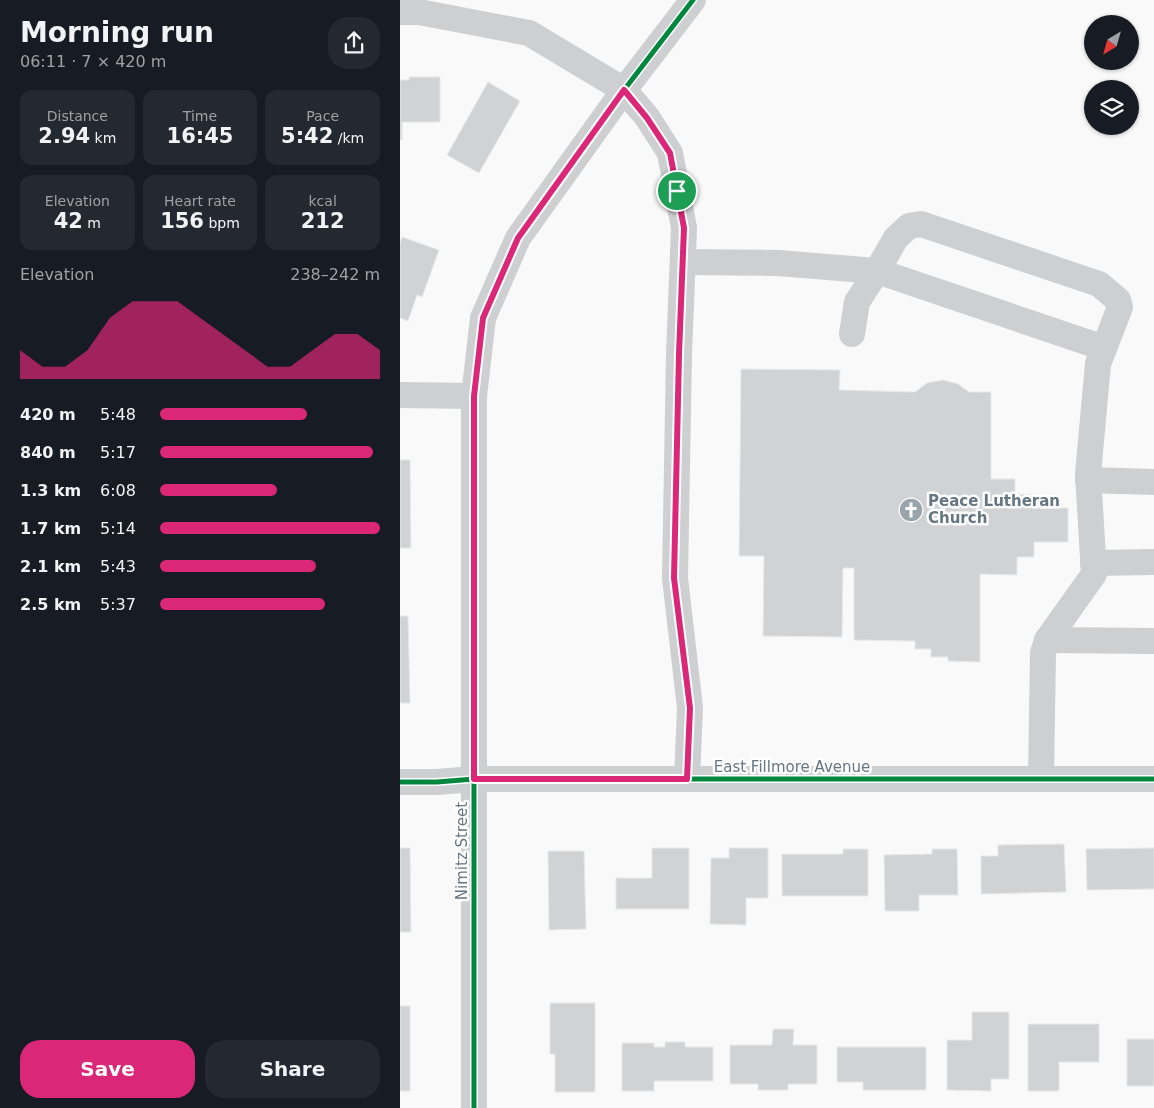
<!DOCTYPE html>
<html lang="en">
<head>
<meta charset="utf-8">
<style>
  :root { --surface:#171b24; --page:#242831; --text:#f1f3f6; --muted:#9ea1a6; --accent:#db2777 }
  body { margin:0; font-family:"DejaVu Sans",sans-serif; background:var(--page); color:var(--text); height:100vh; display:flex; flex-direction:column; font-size:19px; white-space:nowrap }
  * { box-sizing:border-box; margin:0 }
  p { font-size:16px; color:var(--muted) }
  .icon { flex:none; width:28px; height:28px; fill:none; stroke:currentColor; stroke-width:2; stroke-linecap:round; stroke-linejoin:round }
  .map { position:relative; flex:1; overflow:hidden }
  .panel { display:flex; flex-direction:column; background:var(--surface); width:400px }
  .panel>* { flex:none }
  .needle { width:32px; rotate:217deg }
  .tools { position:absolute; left:684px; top:15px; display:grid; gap:10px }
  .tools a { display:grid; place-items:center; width:55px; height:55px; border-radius:50%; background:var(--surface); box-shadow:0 1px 4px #0004; font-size:25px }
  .pin { position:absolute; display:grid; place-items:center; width:42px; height:42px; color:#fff; margin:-21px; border:2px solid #fff; border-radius:50%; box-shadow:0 1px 5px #0007 }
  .round { display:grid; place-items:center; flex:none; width:52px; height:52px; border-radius:20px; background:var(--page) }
  .overview { display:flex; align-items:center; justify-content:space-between; height:85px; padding:0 20px }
  h1 { font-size:28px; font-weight:800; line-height:38px }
  .figures { display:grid; grid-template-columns:repeat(3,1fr); gap:8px; height:85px; padding:5px 20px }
  .figures div { display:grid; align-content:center; border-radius:12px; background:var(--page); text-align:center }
  .figures b { font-size:21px; font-weight:800 }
  .figures small { font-size:14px; font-weight:400 }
  .figures p { font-size:14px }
  .chart { height:140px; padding:10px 20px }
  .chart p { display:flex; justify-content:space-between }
  .chart svg { width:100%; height:90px; margin-top:5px; fill:var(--accent); opacity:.7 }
  .cta { display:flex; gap:10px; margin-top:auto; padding:10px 20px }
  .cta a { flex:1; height:58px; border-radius:20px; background:var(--accent); color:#fff; font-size:20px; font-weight:800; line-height:58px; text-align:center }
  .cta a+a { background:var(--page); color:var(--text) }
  ul { padding:0 20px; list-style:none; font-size:16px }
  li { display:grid; grid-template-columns:80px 60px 1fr; align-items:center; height:38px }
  li i { height:12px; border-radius:6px; background:var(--accent) }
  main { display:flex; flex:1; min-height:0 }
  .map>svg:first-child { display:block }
  .building { fill:#d0d2d3; stroke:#e8e8e8 }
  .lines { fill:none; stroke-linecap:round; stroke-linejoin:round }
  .minor { stroke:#cecfd0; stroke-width:26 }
  .cycleway-casing { stroke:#fff; stroke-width:8 }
  .cycleway { stroke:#00873e; stroke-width:5 }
  .route-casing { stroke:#fff; stroke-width:10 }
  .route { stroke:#db2777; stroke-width:6 }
  .labels { text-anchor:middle; stroke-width:5; stroke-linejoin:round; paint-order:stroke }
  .poi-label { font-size:15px; font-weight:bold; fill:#657683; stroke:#fff; text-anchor:start }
  .street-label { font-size:15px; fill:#657683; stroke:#fff }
</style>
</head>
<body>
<main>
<section class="panel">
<div class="overview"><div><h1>Morning run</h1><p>06:11 · 7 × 420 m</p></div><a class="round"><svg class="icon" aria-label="share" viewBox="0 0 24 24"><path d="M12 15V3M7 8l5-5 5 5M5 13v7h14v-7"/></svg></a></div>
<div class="figures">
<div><p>Distance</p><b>2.94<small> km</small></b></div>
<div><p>Time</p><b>16:45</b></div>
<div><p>Pace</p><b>5:42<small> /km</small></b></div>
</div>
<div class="figures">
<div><p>Elevation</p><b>42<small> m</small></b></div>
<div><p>Heart rate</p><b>156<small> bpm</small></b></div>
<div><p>kcal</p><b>212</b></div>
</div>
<div class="chart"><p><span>Elevation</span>238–242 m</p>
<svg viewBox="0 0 160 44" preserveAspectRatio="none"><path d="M0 44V30L10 38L20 38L30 30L40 14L50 6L60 6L70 6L80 14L90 22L100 30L110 38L120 38L130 30L140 22L150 22L160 30V44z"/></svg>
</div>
<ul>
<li><b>420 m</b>5:48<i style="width:67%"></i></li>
<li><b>840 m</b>5:17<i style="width:97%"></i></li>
<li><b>1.3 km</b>6:08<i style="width:53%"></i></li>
<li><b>1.7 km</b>5:14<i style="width:100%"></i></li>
<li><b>2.1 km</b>5:43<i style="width:71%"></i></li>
<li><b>2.5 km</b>5:37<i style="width:75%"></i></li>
</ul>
<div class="cta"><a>Save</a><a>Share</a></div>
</section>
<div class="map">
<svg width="754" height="1108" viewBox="0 0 754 1108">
  <rect width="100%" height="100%" fill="#f9f9f9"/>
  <g class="building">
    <path d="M 9,77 L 40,77 L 40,122 L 2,122 L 2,140 L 0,140 L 0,80 L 9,80 Z"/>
    <path d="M 88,82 L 120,101 L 79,173 L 47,155 Z"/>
    <path d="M 2,237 L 39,250 L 22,297 L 17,295 L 8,321 L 0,318 L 0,244 Z"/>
    <path d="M 341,369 L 440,370 L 439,390 L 515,392 L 527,383 L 543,380 L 558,384 L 569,392 L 591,392 L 591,479 L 615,479 L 615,494 L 633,495 L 633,508 L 668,508 L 668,542 L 634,542 L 634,557 L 617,557 L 617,575 L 580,574 L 580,662 L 548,661 L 548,657 L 531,657 L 531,649 L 515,649 L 515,641 L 454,640 L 454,568 L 443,568 L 442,637 L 363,636 L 364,556 L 339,556 Z"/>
    <path d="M 0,460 L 10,460 L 11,548 L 0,548 Z"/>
    <path d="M 0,616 L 8,616 L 10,703 L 0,703 Z"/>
    <path d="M 664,844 L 666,892 L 581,894 L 581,856 L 598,856 L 598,845 Z"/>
    <path d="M 0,848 L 10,848 L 11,932 L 0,932 Z"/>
    <path d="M 252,848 L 289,848 L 289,909 L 216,909 L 216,878 L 252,878 Z"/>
    <path d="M 329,848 L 368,848 L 368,898 L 346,898 L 346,925 L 310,924 L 311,858 L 329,858 Z"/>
    <path d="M 754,848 L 754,889 L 687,890 L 686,849 Z"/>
    <path d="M 443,849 L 468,849 L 468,896 L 382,896 L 382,854 L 443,854 Z"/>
    <path d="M 532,849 L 557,849 L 558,895 L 519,895 L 519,911 L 485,911 L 484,855 L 532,854 Z"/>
    <path d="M 148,851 L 184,851 L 186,929 L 149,930 Z"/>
    <path d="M 150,1003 L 195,1003 L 195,1092 L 155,1092 L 155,1054 L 150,1054 Z"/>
    <rect x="0" y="1006" width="10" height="85"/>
    <path d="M 572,1012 L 609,1012 L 609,1079 L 591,1079 L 591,1091 L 547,1090 L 547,1040 L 572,1040 Z"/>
    <path d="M 628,1024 L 699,1024 L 699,1062 L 659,1062 L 659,1091 L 628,1091 Z"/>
    <path d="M 373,1029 L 394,1029 L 393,1045 L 417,1045 L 417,1084 L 388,1084 L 388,1090 L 358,1090 L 358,1084 L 330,1084 L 330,1045 L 372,1045 Z"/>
    <rect x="727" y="1039" width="27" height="47"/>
    <path d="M 265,1042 L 285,1042 L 285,1047 L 313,1047 L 313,1081 L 254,1081 L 254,1091 L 222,1091 L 222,1043 L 254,1043 L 254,1047 L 265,1047 Z"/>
    <path d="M 437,1047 L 526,1047 L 526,1090 L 463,1090 L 463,1082 L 437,1082 Z"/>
  </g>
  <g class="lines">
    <g class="minor">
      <path d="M 0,12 L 19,12 L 129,33 L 224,90 L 247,117 L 270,153 L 284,228 L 279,354 L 275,578 L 290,708 L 287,779"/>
      <path d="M 283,262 L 378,263 L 477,271 L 704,348"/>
      <path d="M 452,334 L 457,302 L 477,271 L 496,238 L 509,226 L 521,224 L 699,284 L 718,300 L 720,307 L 698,364 L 688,474 L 694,574 L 647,640 L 643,653 L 641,779"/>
      <path d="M 0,395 L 74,396"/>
      <path d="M 688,480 L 754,482"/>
      <path d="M 693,563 L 754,562"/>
      <path d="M 647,640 L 754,641"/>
      <path d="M 0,782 L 37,782 L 74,779 L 754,779"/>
      <path d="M 74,1108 L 74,396 L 83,318 L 118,238 L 224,90 L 293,0"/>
    </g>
    <g class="cycleway-casing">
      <g id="cycleway">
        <path d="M 0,782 L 37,782 L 74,779 L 754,779"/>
        <path d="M 74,1108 L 74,396 L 83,318 L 118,238 L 224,90 L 293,0"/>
      </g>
    </g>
    <use href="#cycleway" class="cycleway"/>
  </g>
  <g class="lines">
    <g class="route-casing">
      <path id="route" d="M 224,90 L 247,118 L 270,153 L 284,228 L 279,354 L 274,578 L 290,708 L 287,779 L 74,779 L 74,396 L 83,318 L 118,238 Z"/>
    </g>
    <use href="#route" class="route"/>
  </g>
  <defs>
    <g id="church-disc" transform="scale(1.25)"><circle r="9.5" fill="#99a4ac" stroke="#fff"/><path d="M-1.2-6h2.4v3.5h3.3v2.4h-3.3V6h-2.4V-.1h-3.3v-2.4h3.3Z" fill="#fff"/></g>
  </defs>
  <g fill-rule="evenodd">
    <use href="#church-disc" x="511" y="510"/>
  </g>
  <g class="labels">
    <g class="poi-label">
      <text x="528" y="506">Peace Lutheran<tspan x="528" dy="17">Church</tspan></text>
    </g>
    <g class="street-label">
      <text x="392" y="772">East Fillmore Avenue</text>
      <text transform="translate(62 851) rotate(-90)" y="5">Nimitz Street</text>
    </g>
  </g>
</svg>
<div class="tools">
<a><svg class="needle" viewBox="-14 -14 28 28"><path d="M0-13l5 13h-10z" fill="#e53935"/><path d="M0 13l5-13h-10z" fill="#9ea1a6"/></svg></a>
<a><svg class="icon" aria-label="layers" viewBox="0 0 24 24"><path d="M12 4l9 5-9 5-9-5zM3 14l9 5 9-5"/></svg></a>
</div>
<div class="pin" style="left:277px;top:191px;background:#1e9e55"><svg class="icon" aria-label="arrive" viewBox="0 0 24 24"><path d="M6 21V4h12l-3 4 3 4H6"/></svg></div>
</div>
</main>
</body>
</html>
